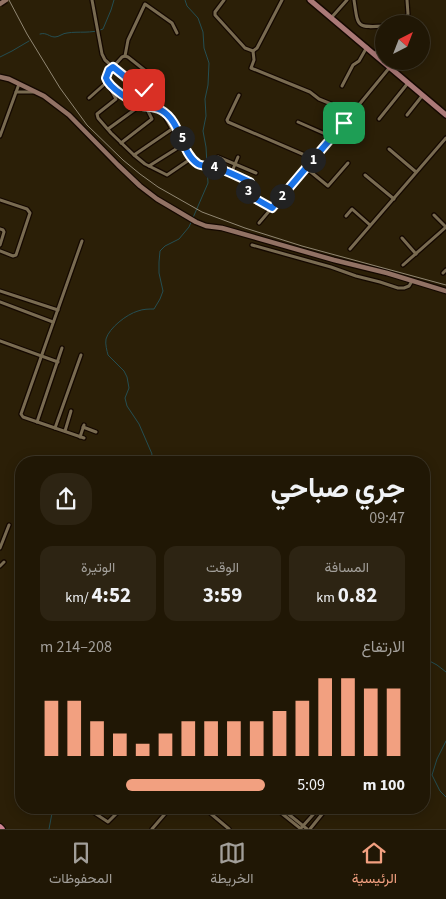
<!DOCTYPE html>
<html lang="ar">
<head>
<meta charset="utf-8">
<style>
  :root { --surface:#201705; --page:#2d2413; --text:#f1f3f6; --muted:#a29f9a; --line:#3d3627; --accent:#f2a080 }
  body { margin:0; font-family:"Source Sans 3",Vazirmatn,sans-serif; background:var(--page); color:var(--text); direction:rtl; height:100vh; display:flex; flex-direction:column; font-size:19px; white-space:nowrap }
  * { box-sizing:border-box; margin:0 }
  p { font-size:16px; color:var(--muted) }
  .icon { flex:none; width:28px; height:28px; fill:none; stroke:currentColor; stroke-width:2; stroke-linecap:round; stroke-linejoin:round }
  .map { position:relative; flex:1; overflow:hidden; direction:ltr }
  .drawer { position:absolute; left:15px; top:456px; width:415px; height:358px; display:flex; flex-direction:column; background:var(--surface); border-radius:20px; box-shadow:0 2px 12px #0003,0 0 0 1px var(--line); direction:rtl }
  .drawer>* { flex:none }
  .needle { width:32px; rotate:42deg }
  .buttons { position:absolute; left:375px; top:15px; display:grid; gap:10px }
  .buttons a { display:grid; place-items:center; width:55px; height:55px; border-radius:50%; background:var(--surface); box-shadow:0 2px 12px #0003,0 0 0 1px var(--line); font-size:25px }
  .pin { position:absolute; display:grid; place-items:center; width:42px; height:42px; color:#fff; margin:-21px; border-radius:10px; box-shadow:0 2px 8px #0006 }
  .km { position:absolute; width:25px; height:25px; margin:-12px; border-radius:50%; background:#222; color:#fff; font-size:14px; line-height:25px; text-align:center }
  .round { display:grid; place-items:center; flex:none; width:52px; height:52px; border-radius:20px; background:var(--page) }
  .head { display:flex; align-items:center; justify-content:space-between; height:85px; padding:0 25px }
  h1 { font-size:28px; font-weight:700; line-height:38px }
  .stats { display:grid; grid-template-columns:repeat(3,1fr); gap:8px; height:85px; padding:5px 25px }
  .stats div { display:grid; align-content:center; border-radius:12px; background:var(--page); text-align:center }
  .stats b { font-size:21px; font-weight:700 }
  .stats small { font-size:14px; font-weight:400 }
  .stats p { font-size:14px }
  .chart { height:140px; padding:10px 25px }
  .chart p { display:flex; justify-content:space-between }
  .chart svg { width:100%; height:90px; margin-top:5px; stroke:var(--accent); stroke-width:6 }
  ul { padding:0 25px; list-style:none; font-size:16px }
  li { display:grid; grid-template-columns:80px 60px 1fr; align-items:center; height:38px }
  li i { height:12px; border-radius:6px; background:var(--accent) }
  .tab-bar { display:flex; justify-content:space-around; align-items:center; height:70px; border-top:1px solid var(--line); background:var(--surface); font-size:14px; color:var(--muted) }
  .tab-bar a { display:grid; justify-items:center; gap:2px }
  .tab-bar .selected { color:var(--accent) }
  .map>svg:first-child { display:block }
  .lines { fill:none; stroke-linecap:round; stroke-linejoin:round }
  .stream { stroke:#254e52; stroke-width:1 }
  .street-casing { stroke:#140800; stroke-width:5.5 }
  .secondary-casing { stroke:#140800; stroke-width:7 }
  .primary-casing { stroke:#140800; stroke-width:8 }
  .highway-casing { stroke:#140800; stroke-width:8 }
  .street { stroke:#796b51; stroke-width:3 }
  .secondary { stroke:#927264; stroke-width:4.5 }
  .primary { stroke:#ab7977; stroke-width:5 }
  .highway { stroke:#cc8391; stroke-width:5.5 }
  .rail { stroke:#918773; stroke-width:1 }
  .secondary-bridge-casing { stroke:#140800; stroke-width:7; stroke-linecap:butt }
  .secondary-bridge { stroke:#927264; stroke-width:4.5 }
  .route-casing { stroke:#fff; stroke-width:10 }
  .route { stroke:#1a73e8; stroke-width:6 }
</style>
</head>
<body>
<div class="map">
<svg width="446" height="829" viewBox="0 0 446 829">
  <rect width="100%" height="100%" fill="#2b1f07"/>
  <g class="lines">
    <g class="stream">
      <path d="M 40,34 C 47,32 49,37 55,37 C 59,37 63,33 67,33 C 79,31 91,34 103,29 L 111,10 L 114,0"/>
      <path d="M 0,57 L 12,51 L 29,41"/>
      <path d="M 150,462 L 152,454 L 139,424 L 127,406 L 125,398 L 129,388 L 127,377 L 124,371 L 108,355 C 107,351 105,344 106,339 C 109,328 127,314 138,311 C 143,309 149,309 154,309 L 160,299 L 163,291 L 159,273 L 159,262 L 160,251 L 165,246 L 179,239 L 189,227 L 208,183 L 206,147 L 203,131 L 206,116 L 205,99 L 208,85 L 209,63 L 204,48 L 203,32 L 198,18 L 187,6 L 185,0"/>
      <path d="M 424,658 L 437,665 L 446,672"/>
      <path d="M 446,741 L 437,759 L 432,775 L 440,791 L 446,797"/>
      <path d="M 49,829 L 53,808"/>
    </g>
    <g class="street-casing">
      <g id="street">
        <path d="M 92,0 L 102,54 L 105,60 L 113,67 L 109,71 L 106,78 C 109,87 131,102 141,105 C 148,108 157,107 163,112 C 169,116 175,123 178,129 C 183,140 188,159 199,165 C 204,167 210,165 214,167 C 226,171 238,177 250,182 L 251,185 L 247,194 L 272,208"/>
        <path d="M 224,0 L 215,12 L 215,15 L 245,48 L 253,51 L 257,48 L 282,0"/>
        <path d="M 354,0 C 358,27 356,28 384,26"/>
        <path d="M 331,18 L 347,0"/>
        <path d="M 400,24 L 403,23 L 408,14 L 407,0"/>
        <path d="M 253,51 L 254,60 L 251,68 L 310,92 L 319,99 L 353,113"/>
        <path d="M 374,54 L 384,44"/>
        <path d="M 125,56 L 128,57 L 152,76 L 153,79 L 144,90 L 139,89 L 113,67 L 122,57 Z"/>
        <path d="M 125,56 L 128,40 L 145,4 L 172,23 L 177,33"/>
        <path d="M 342,86 L 353,65 L 359,61 L 367,47"/>
        <path d="M 16,92 L 33,92"/>
        <path d="M 239,95 L 227,120 L 228,122 L 314,159"/>
        <path d="M 89,98 L 107,82 L 116,99 L 97,114 L 98,118 L 111,133 L 134,155 L 145,164 L 167,175 L 192,158"/>
        <path d="M 407,115 L 422,96"/>
        <path d="M 379,119 L 408,83"/>
        <path d="M 298,122 L 332,137"/>
        <path d="M 108,129 L 141,105"/>
        <path d="M 0,136 L 19,84"/>
        <path d="M 121,143 L 152,119 L 146,107"/>
        <path d="M 389,149 L 416,172"/>
        <path d="M 134,155 L 172,129 L 164,115"/>
        <path d="M 218,157 L 256,173"/>
        <path d="M 149,166 L 184,144"/>
        <path d="M 306,168 L 328,186 L 348,163"/>
        <path d="M 231,174 L 238,157"/>
        <path d="M 365,175 L 394,199"/>
        <path d="M 0,200 L 27,209 L 30,213 L 16,255 L 13,256 L 0,251"/>
        <path d="M 346,216 L 352,209 L 370,225"/>
        <path d="M 259,223 L 344,123 L 390,67"/>
        <path d="M 0,229 L 3,230 L 4,232 L 0,245"/>
        <path d="M 402,238 L 416,254"/>
        <path d="M 82,241 L 21,414 L 23,417 L 84,438"/>
        <path d="M 252,245 L 331,267 L 356,276 L 380,282 L 398,288 L 404,288 L 409,286 L 412,281"/>
        <path d="M 350,249 L 446,138"/>
        <path d="M 403,265 L 446,227 L 434,215"/>
        <path d="M 443,273 L 446,270"/>
        <path d="M 0,291 L 58,310"/>
        <path d="M 0,302 L 53,322"/>
        <path d="M 0,341 L 58,362"/>
        <path d="M 37,422 L 62,348"/>
        <path d="M 83,427 L 96,432"/>
        <path d="M 55,428 L 81,355"/>
        <path d="M 65,431 L 71,411"/>
        <path d="M 80,437 L 84,425"/>
        <path d="M 0,548 L 9,525"/>
        <path d="M 0,566 L 4,562"/>
        <path d="M 87,808 L 108,822 L 122,808"/>
        <path d="M 204,808 L 229,829"/>
        <path d="M 275,808 L 301,829"/>
        <path d="M 281,808 L 307,829"/>
        <path d="M 302,827 L 319,808"/>
        <path d="M 152,829 L 170,808"/>
        <path d="M 310,829 L 327,808"/>
      </g>
    </g>
    <g class="secondary-casing">
      <path id="secondary" d="M 0,77 L 9,79 L 44,96 L 69,115 L 118,165 L 140,186 L 157,199 L 196,222 L 206,226 L 222,228 L 334,260 L 387,273 L 446,291"/>
    </g>
    <g class="primary-casing">
      <path id="primary" d="M 310,0 L 446,115"/>
    </g>
    <g class="highway-casing">
      <path id="highway" d="M 0,827 L 2,829"/>
    </g>
    <use href="#street" class="street"/>
    <use href="#secondary" class="secondary"/>
    <use href="#primary" class="primary"/>
    <use href="#highway" class="highway"/>
    <path class="rail" d="M 9,0 L 27,34 L 60,88 L 87,125 L 123,160 L 140,174 L 158,187 L 202,212 L 245,228 L 302,246 L 446,285"/>
    <g class="secondary-bridge-casing">
      <path id="secondary-bridge" d="M 0,4 L 6,0"/>
    </g>
    <use href="#secondary-bridge" class="secondary-bridge"/>
  </g>
  <g class="lines">
    <g class="route-casing">
      <path id="route" d="M 144,90 L 139,88 L 113,67 L 109,70 L 106,78 C 109,88 132,102 142,106 C 148,107 155,107 161,110 C 182,122 180,152 198,164 C 203,167 209,165 214,167 C 226,170 238,177 250,182 L 251,185 L 247,194 L 272,208 L 344,123"/>
    </g>
    <use href="#route" class="route"/>
  </g>
</svg>
<div class="buttons">
<a><svg class="needle" viewBox="-14 -14 28 28"><path d="M0-13l5 13h-10z" fill="#e53935"/><path d="M0 13l5-13h-10z" fill="#a29f9a"/></svg></a>
</div>
<div class="pin" style="left:344px;top:123px;background:#1e9e55"><svg class="icon" aria-label="arrive" viewBox="0 0 24 24"><path d="M6 21V4h12l-3 4 3 4H6"/></svg></div>
<div class="pin" style="left:144px;top:90px;background:#d93025"><svg class="icon" aria-label="check" viewBox="0 0 24 24"><path d="M5 12l5 5 9-10"/></svg></div>
<b class="km" style="left:313px;top:160px">1</b>
<b class="km" style="left:282px;top:196px">2</b>
<b class="km" style="left:248px;top:191px">3</b>
<b class="km" style="left:214px;top:167px">4</b>
<b class="km" style="left:182px;top:138px">5</b>
<section class="drawer">
<div class="head"><div><h1>جري صباحي</h1><p>09:47</p></div><a class="round"><svg class="icon" aria-label="share" viewBox="0 0 24 24"><path d="M12 15V3M7 8l5-5 5 5M5 13v7h14v-7"/></svg></a></div>
<div class="stats">
<div><p>المسافة</p><b>0.82<small> km</small></b></div>
<div><p>الوقت</p><b>3:59</b></div>
<div><p>الوتيرة</p><b>4:52<small> /km</small></b></div>
</div>
<div class="chart"><p><span>الارتفاع</span>208–214 m</p>
<svg viewBox="0 0 160 44" preserveAspectRatio="none"><path d="M5 44V17M15 44V17M25 44V27M35 44V33M45 44V38M55 44V33M65 44V27M75 44V27M85 44V27M95 44V27M105 44V22M115 44V17M125 44V6M135 44V6M145 44V11M155 44V11"/></svg>
</div>
<ul>
<li><b>100 m</b>5:09<i style="width:62%"></i></li>
</ul>
</section>
</div>
<nav class="tab-bar">
<a class="selected"><svg class="icon" aria-label="home" viewBox="0 0 24 24"><path d="M3 11l9-7 9 7M6 9v11h12V9"/></svg>الرئيسية</a>
<a><svg class="icon" aria-label="map" viewBox="0 0 24 24"><path d="M3 6l6-2 6 2 6-2v14l-6 2-6-2-6 2zM9 4v14M15 6v14"/></svg>الخريطة</a>
<a><svg class="icon" aria-label="saved" viewBox="0 0 24 24"><path d="M7 4h10v16l-5-4-5 4z"/></svg>المحفوظات</a>
</nav>
</body>
</html>
